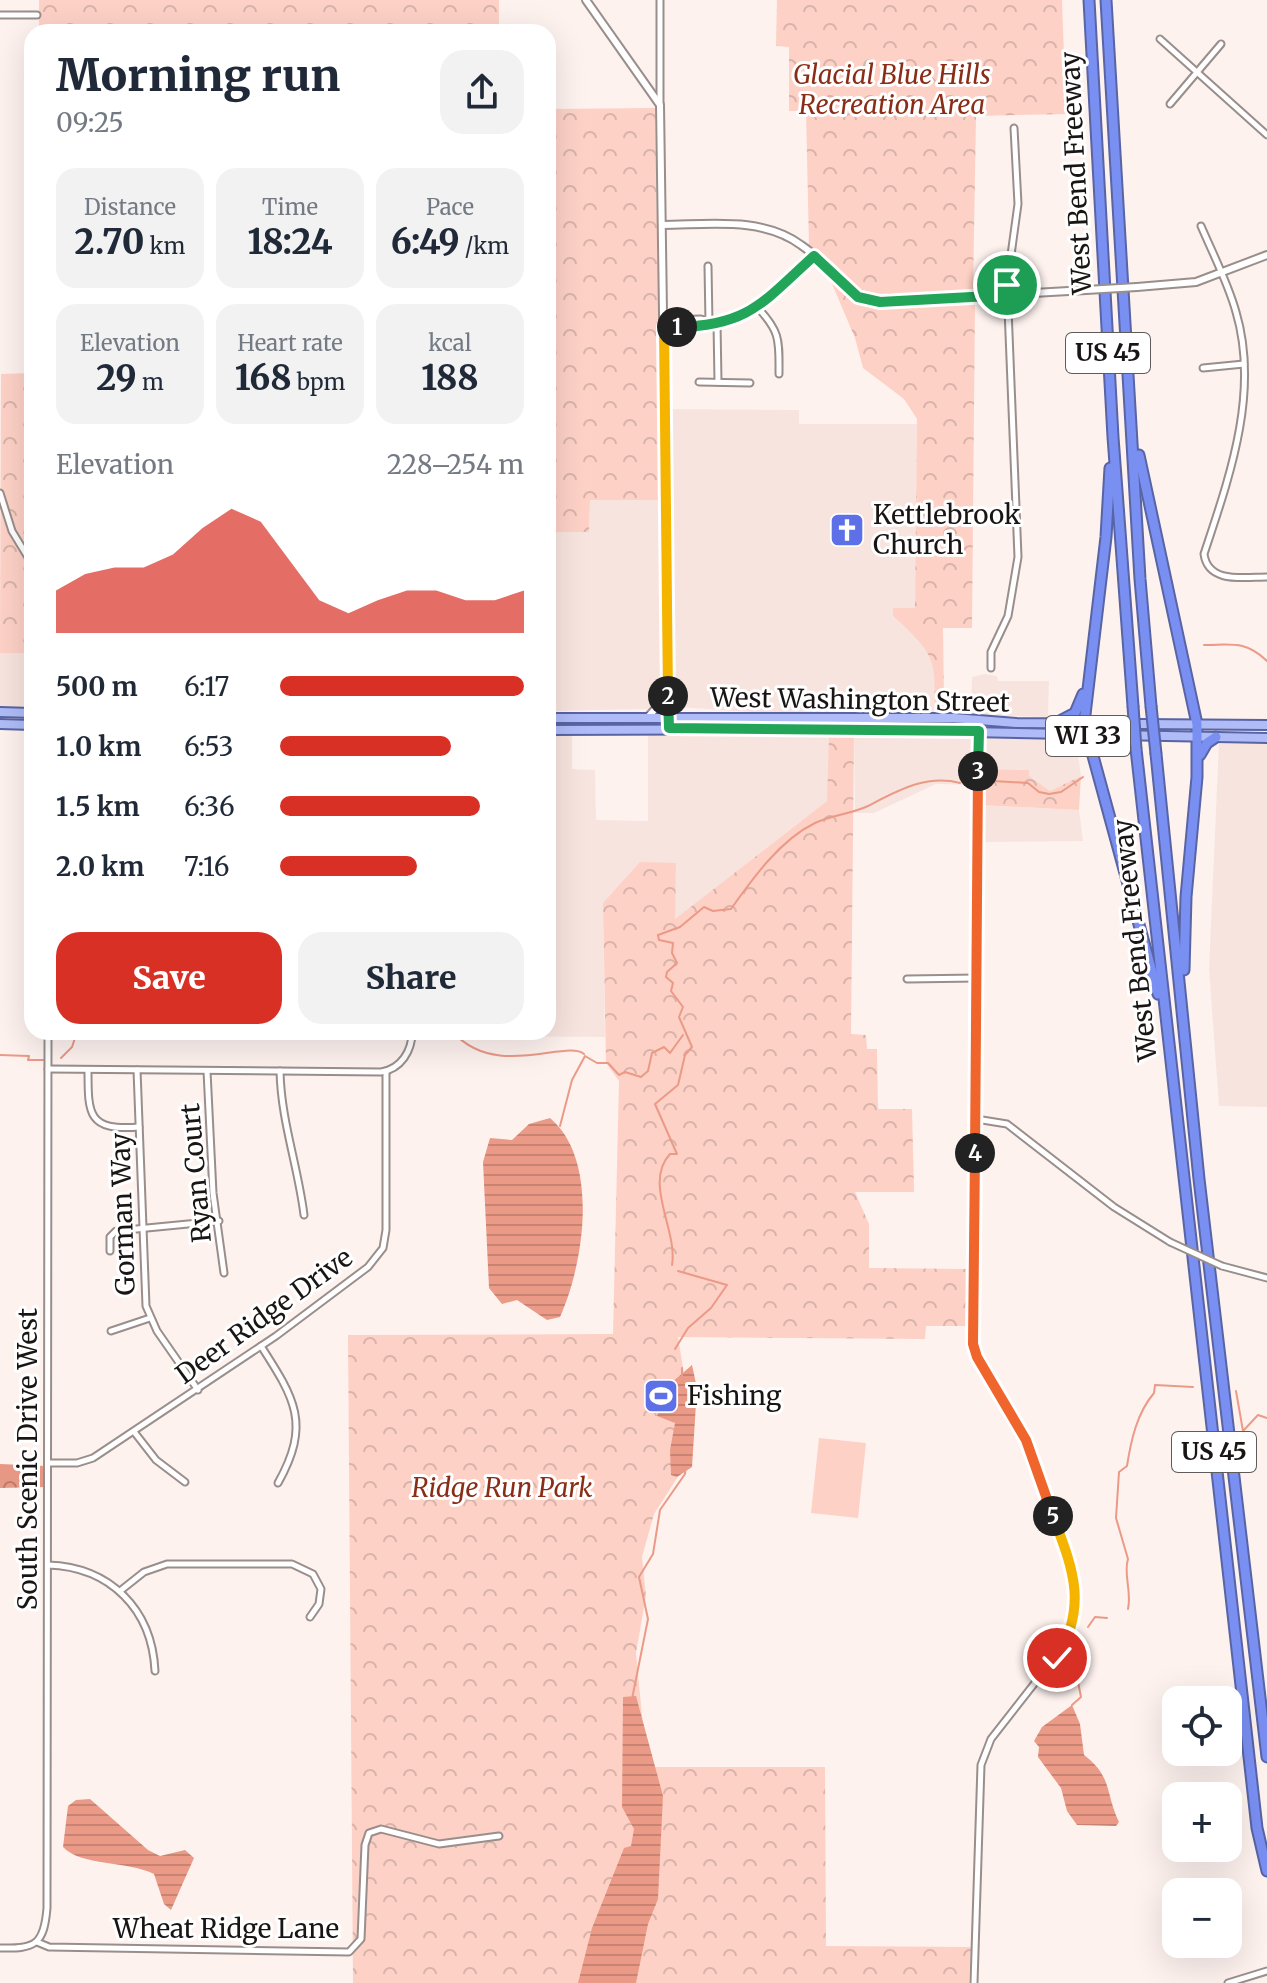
<!DOCTYPE html>
<html lang="en">
<head>
<meta charset="utf-8">
<style>
  :root { --surface:#fff; --page:#f2f2f3; --text:#1f2937; --muted:#747a83; --accent:#d93025 }
  body { margin:0; font-family:Merriweather,serif; background:var(--page); color:var(--text); height:100vh; display:flex; flex-direction:column; font-size:30px; white-space:nowrap }
  * { box-sizing:border-box; margin:0 }
  p { font-size:26px; color:var(--muted) }
  .icon { flex:none; width:44px; height:44px; fill:none; stroke:currentColor; stroke-width:2; stroke-linecap:round; stroke-linejoin:round }
  .map { position:relative; flex:1; overflow:hidden }
  .panel { position:absolute; left:24px; top:24px; width:532px; height:1016px; display:flex; flex-direction:column; background:var(--surface); border-radius:24px; box-shadow:0 8px 32px #0002 }
  .panel>* { flex:none }
  .tools { position:absolute; left:1162px; top:1686px; display:grid; gap:16px }
  .tools a { display:grid; place-items:center; width:80px; height:80px; border-radius:16px; background:var(--surface); box-shadow:0 8px 32px #0002; font-size:40px }
  .pin { position:absolute; display:grid; place-items:center; width:68px; height:68px; color:#fff; margin:-34px; border:4px solid #fff; border-radius:50%; box-shadow:0 2px 8px #0007 }
  .km { position:absolute; width:40px; height:40px; margin:-20px; border-radius:50%; background:#222; color:#fff; font-size:22px; line-height:40px; text-align:center }
  .round { display:grid; place-items:center; flex:none; width:84px; height:84px; border-radius:24px; background:var(--page) }
  .head { display:flex; align-items:center; justify-content:space-between; height:136px; padding:0 32px }
  h1 { font-size:44px; font-weight:800; line-height:60px }
  .figures { display:grid; grid-template-columns:repeat(3,1fr); gap:12px; height:136px; padding:8px 32px }
  .figures div { display:grid; align-content:center; border-radius:20px; background:var(--page); text-align:center }
  .figures b { font-size:34px; font-weight:800 }
  .figures small { font-size:22px; font-weight:400 }
  .figures p { font-size:22px }
  .chart { height:224px; padding:16px 32px }
  .chart p { display:flex; justify-content:space-between }
  .chart svg { width:100%; height:144px; margin-top:8px; fill:var(--accent); opacity:.7 }
  .primary-button { display:flex; gap:16px; margin-top:auto; padding:16px 32px }
  .primary-button a { flex:1; height:92px; border-radius:24px; background:var(--accent); color:#fff; font-size:32px; font-weight:800; line-height:92px; text-align:center }
  .primary-button a+a { background:var(--page); color:var(--text) }
  ul { padding:0 32px; list-style:none; font-size:26px }
  li { display:grid; grid-template-columns:128px 96px 1fr; align-items:center; height:60px }
  li i { height:20px; border-radius:10px; background:var(--accent) }
  .map>svg:first-child { display:block }
  .built { fill:#f8e4de }
  .green { fill:#fdd1c6 }
  .forest { fill:url(#forest-crowns) }
  .park { fill:url(#park-crowns) }
  .water { fill:url(#water-rules) }
  .lines { fill:none; stroke-linecap:round; stroke-linejoin:round }
  .stream { stroke:#ea9a86; stroke-width:2 }
  .minor-casing { stroke:#998e8b; stroke-width:9 }
  .tertiary-casing { stroke:#998e8b; stroke-width:10 }
  .primary-casing { stroke:#5864a4; stroke-width:12 }
  .motorway-casing { stroke:#5864a4; stroke-width:13 }
  .minor { stroke:#fff; stroke-width:5 }
  .tertiary { stroke:#fff; stroke-width:6 }
  .primary { stroke:#afbcf7; stroke-width:8 }
  .motorway { stroke:#7a8ff2; stroke-width:9 }
  .minor-bridge-casing { stroke:#998e8b; stroke-width:9; stroke-linecap:butt }
  .tertiary-bridge-casing { stroke:#998e8b; stroke-width:10; stroke-linecap:butt }
  .motorway-bridge-casing { stroke:#5864a4; stroke-width:13; stroke-linecap:butt }
  .minor-bridge { stroke:#fff; stroke-width:5 }
  .tertiary-bridge { stroke:#fff; stroke-width:6 }
  .motorway-bridge { stroke:#7a8ff2; stroke-width:9 }
  .split-1-casing { stroke:#fff; stroke-width:16 }
  .split-2-casing { stroke:#fff; stroke-width:16 }
  .split-3-casing { stroke:#fff; stroke-width:16 }
  .split-4-casing { stroke:#fff; stroke-width:16 }
  .split-5-casing { stroke:#fff; stroke-width:16 }
  .split-6-casing { stroke:#fff; stroke-width:16 }
  .split-1 { stroke:#22a559; stroke-width:10 }
  .split-2 { stroke:#f5b400; stroke-width:10 }
  .split-3 { stroke:#22a559; stroke-width:10 }
  .split-4 { stroke:#f0652b; stroke-width:10 }
  .split-5 { stroke:#f0652b; stroke-width:10 }
  .split-6 { stroke:#f5b400; stroke-width:10 }
  .labels { text-anchor:middle; stroke-width:6; stroke-linejoin:round; paint-order:stroke }
  .shield { fill:#fff; stroke:#5e5b5a; stroke-width:2 }
  .shield-label { font-size:24px; font-weight:bold; fill:#191514 }
  .park-label { font-size:26px; font-style:italic; fill:#892d17; stroke:#fff }
  .street-label { font-size:26px; fill:#191514; stroke:#fff }
  .poi-label { font-size:26px; fill:#191514; stroke:#fff; text-anchor:start }
</style>
</head>
<body>
<div class="map">
<svg width="1267" height="1983" viewBox="0 0 1267 1983">
  <defs>
    <pattern id="forest-crowns" width="20" height="18" patternUnits="userSpaceOnUse" patternTransform="scale(2)"><rect width="20" height="18" fill="#e79884"/><path d="M2 6a3 3 0 1 1 6 0M12 15a3 3 0 1 1 6 0" fill="none" stroke="#ba7b6b"/></pattern>
    <pattern id="park-crowns" width="20" height="18" patternUnits="userSpaceOnUse" patternTransform="scale(2)"><rect width="20" height="18" fill="#fdd1c6"/><path d="M2 6a3 3 0 1 1 6 0M12 15a3 3 0 1 1 6 0" fill="none" stroke="#d8b3a9"/></pattern>
    <pattern id="water-rules" width="6" height="5" patternUnits="userSpaceOnUse" patternTransform="scale(2)"><rect width="6" height="5" fill="#ea9a86"/><path d="M0 2.5h6" fill="none" stroke="#c88473"/></pattern>
  </defs>
  <rect width="100%" height="100%" fill="#fef2ef"/>
  <g class="built">
    <path d="M 669,409 L 799,410 L 799,424 L 917,424 L 915,608 L 893,616 L 925,646 L 936,672 L 934,714 L 766,713 L 676,707 L 671,678 Z"/>
    <path d="M 590,500 L 662,500 L 664,675 L 658,704 L 652,709 L 548,711 L 548,532 L 589,532 Z"/>
    <path d="M 0,653 L 32,653 L 32,706 L 0,708 Z"/>
    <path d="M 984,674 L 997,676 L 998,681 L 1049,681 L 1048,717 L 971,715 L 972,677 Z"/>
    <path d="M 648,730 L 1076,739 L 1081,776 L 1050,791 L 1029,776 L 1029,770 L 971,769 L 970,785 L 936,784 L 874,813 L 855,813 L 854,737 L 827,801 L 674,920 L 676,863 L 603,903 L 605,1037 L 451,1036 L 450,1032 L 548,1032 L 548,731 L 572,731 L 572,769 L 595,770 L 596,820 L 648,821 Z"/>
    <path d="M 1267,740 L 1267,1107 L 1219,1106 L 1209,969 L 1219,741 Z"/>
    <path d="M 980,805 L 1079,810 L 1083,841 L 980,842 Z"/>
  </g>
  <path class="green" d="M 819,1438 L 866,1443 L 858,1518 L 811,1513 Z"/>
  <path class="forest" d="M 0,1464 L 46,1466 L 46,1487 L 0,1488 Z"/>
  <g class="park">
    <rect x="39" y="0" width="460" height="32"/>
    <path d="M 777,0 L 1062,0 L 1066,114 L 976,116 L 973,292 C 938,295 885,309 855,289 C 837,277 825,259 809,246 L 806,111 L 789,111 L 789,47 L 776,46 Z"/>
    <path d="M 655,108 L 662,500 L 590,500 L 589,532 L 548,532 L 548,109 Z"/>
    <path d="M 827,272 L 850,296 L 870,305 L 975,302 L 972,628 L 943,628 L 944,700 L 947,711 L 934,710 C 937,657 932,652 893,616 L 893,608 L 915,608 L 917,419 L 904,399 L 863,368 L 855,338 Z"/>
    <path d="M 32,373 L 32,653 L 0,653 L 1,374 Z"/>
    <path d="M 829,737 L 854,737 L 851,1034 L 866,1035 L 867,1049 L 877,1049 L 878,1109 L 912,1109 L 914,1192 L 855,1192 L 869,1224 L 869,1268 L 969,1269 L 969,1326 L 926,1326 L 925,1339 L 678,1337 L 685,1380 L 688,1461 L 654,1514 L 642,1557 L 646,1596 L 636,1653 L 647,1767 L 825,1767 L 826,1946 L 971,1947 L 969,1983 L 353,1983 L 348,1335 L 613,1334 L 619,1081 L 606,1063 L 603,903 L 640,862 L 676,863 L 675,919 L 827,801 Z"/>
    <path d="M 980,769 L 1029,770 L 1029,776 L 1050,791 L 1081,776 L 1079,810 L 980,805 Z"/>
  </g>
  <g class="water">
    <path d="M 550,1118 C 600,1160 584,1264 560,1317 L 547,1320 L 517,1300 L 502,1304 L 489,1288 L 483,1162 L 490,1138 L 512,1140 L 529,1124 Z"/>
    <path d="M 692,1365 L 697,1388 L 692,1467 L 677,1477 L 671,1475 L 670,1450 L 675,1423 L 657,1416 L 670,1384 Z"/>
    <path d="M 636,1696 L 663,1796 L 658,1899 L 648,1924 L 636,1983 L 578,1983 L 592,1928 L 624,1848 L 631,1846 L 634,1829 L 622,1807 L 623,1697 Z"/>
    <path d="M 1072,1705 L 1080,1724 L 1084,1755 C 1113,1777 1105,1793 1119,1822 L 1116,1826 L 1077,1825 L 1067,1811 L 1061,1788 L 1038,1757 L 1039,1747 L 1034,1741 L 1042,1727 Z"/>
    <path d="M 90,1799 L 148,1850 L 160,1856 L 185,1850 L 194,1858 L 171,1910 L 164,1904 L 154,1874 C 129,1861 80,1866 63,1847 L 68,1806 L 76,1800 Z"/>
  </g>
  <g class="lines">
    <g class="stream">
      <path d="M 1204,645 C 1231,645 1245,640 1267,661"/>
      <path d="M 993,781 L 1028,783 L 1039,792 L 1049,794 L 1061,792 L 1083,777"/>
      <path d="M 453,1032 C 496,1080 567,1039 584,1054"/>
      <path d="M 0,1055 L 29,1056 L 28,1060 L 44,1060"/>
      <path d="M 61,1058 L 72,1047 L 77,1032"/>
      <path d="M 560,1126 L 572,1080 L 585,1056 L 597,1063 L 608,1063 L 619,1075 L 625,1072 L 641,1077 L 648,1071 L 652,1053 L 664,1047 L 670,1053 L 683,1035"/>
      <path d="M 672,1265 C 678,1230 643,1183 670,1154 L 677,1154 L 655,1104 L 678,1085 L 685,1055 L 692,1047 L 679,1017 L 683,1007 L 671,991 L 673,983 L 666,977 L 667,972 L 677,963 L 672,953 L 673,943 L 659,940 L 658,935 L 680,927 L 704,907 L 713,911 L 731,909 C 753,878 780,840 815,823 C 832,815 851,814 868,806 C 897,791 926,774 960,783"/>
      <path d="M 675,1349 L 688,1328 L 711,1308 L 727,1285 L 678,1271"/>
      <path d="M 682,1378 L 682,1368"/>
      <path d="M 1236,1391 L 1243,1431 L 1258,1415 L 1267,1418"/>
      <path d="M 1128,1609 C 1132,1592 1123,1573 1128,1559 L 1116,1518 L 1119,1472 L 1127,1466 C 1131,1440 1137,1413 1154,1393 L 1155,1385 L 1193,1387"/>
      <path d="M 1088,1627 L 1095,1617 L 1107,1618"/>
      <path d="M 632,1699 L 648,1619 L 639,1577 L 653,1554 L 660,1510 L 685,1474 L 685,1468"/>
      <path d="M 1072,1705 L 1081,1697 L 1078,1682 L 1083,1647"/>
    </g>
    <g class="minor-casing">
      <g id="minor">
        <path d="M 660,0 L 660,103"/>
        <path d="M 0,15 L 37,15"/>
        <path d="M 1160,39 L 1267,135"/>
        <path d="M 1170,104 L 1221,44"/>
        <path d="M 1201,226 C 1213,254 1228,283 1236,312 C 1260,393 1229,478 1204,554 C 1208,584 1244,577 1267,577"/>
        <path d="M 708,266 L 709,323"/>
        <path d="M 757,307 C 781,332 779,341 779,374"/>
        <path d="M 664,320 L 701,319 L 708,323"/>
        <path d="M 717,323 L 718,382"/>
        <path d="M 664,327 C 747,326 755,309 814,256"/>
        <path d="M 1203,368 L 1244,364"/>
        <path d="M 699,382 L 750,383"/>
        <path d="M 0,493 L 12,531 L 32,564"/>
        <path d="M 991,668 L 991,652 L 1008,616 L 1018,557 L 1007,284 L 1018,204 L 1014,128"/>
        <path d="M 907,979 L 977,978"/>
        <path d="M 48,1069 L 381,1072 C 401,1069 412,1051 412,1032"/>
        <path d="M 88,1070 C 88,1115 88,1131 139,1127"/>
        <path d="M 137,1070 L 146,1306 L 157,1331 L 198,1390"/>
        <path d="M 207,1071 L 213,1193 L 224,1273"/>
        <path d="M 280,1071 C 281,1121 298,1166 304,1215"/>
        <path d="M 976,1119 L 1007,1124 L 1114,1207 L 1170,1242"/>
        <path d="M 110,1251 L 110,1237 L 116,1231 L 219,1221"/>
        <path d="M 1222,1266 L 1267,1278"/>
        <path d="M 111,1331 L 150,1318"/>
        <path d="M 261,1346 C 295,1399 311,1424 278,1483"/>
        <path d="M 135,1433 L 156,1460 L 185,1482"/>
        <path d="M 49,1463 L 77,1463 L 93,1458 L 276,1336 L 368,1267 L 383,1248 L 386,1230 L 386,1071"/>
        <path d="M 48,1565 C 110,1567 152,1609 155,1671"/>
        <path d="M 120,1591 L 144,1572 L 167,1564 L 292,1564 L 313,1574 L 321,1589 L 319,1604 L 310,1617"/>
        <path d="M 37,1942 L 49,1947 L 349,1952 L 361,1939 L 365,1845 L 369,1833 L 381,1829 L 439,1844 L 499,1836"/>
        <path d="M 0,1948 C 36,1949 44,1944 47,1908 L 48,1032"/>
        <path d="M 974,1983 L 981,1765 L 991,1739 L 1063,1647 L 1072,1623 L 1076,1594 L 1073,1569 L 1026,1440 L 1009,1407 L 977,1357 L 973,1344 L 980,720"/>
        <path d="M 1228,1983 L 1267,1971"/>
      </g>
    </g>
    <g class="tertiary-casing">
      <g id="tertiary">
        <path d="M 586,0 L 660,105 L 669,728"/>
        <path d="M 662,225 C 707,225 762,216 801,245 C 832,266 841,293 880,302 L 1086,290"/>
        <path d="M 1137,287 L 1196,282 L 1267,255"/>
        <path d="M 648,717 L 659,705 L 665,687"/>
      </g>
    </g>
    <g class="primary-casing">
      <g id="primary">
        <path d="M 0,712 L 32,713"/>
        <path d="M 548,718 L 954,718 L 1016,723 L 1267,725"/>
        <path d="M 0,724 L 32,725"/>
        <path d="M 548,730 L 825,729 L 1267,738"/>
      </g>
    </g>
    <g class="motorway-casing">
      <g id="motorway">
        <path d="M 1089,0 L 1113,437 L 1133,706"/>
        <path d="M 1106,0 L 1140,579 L 1151,706"/>
        <path d="M 1139,455 L 1197,724 L 1197,777 L 1186,897 L 1184,970"/>
        <path d="M 1110,468 L 1106,537 L 1084,723 L 1158,994"/>
        <path d="M 1056,723 L 1075,713 L 1083,694"/>
        <path d="M 1136,749 L 1257,1828 L 1267,1871"/>
        <path d="M 1156,754 L 1199,1179 L 1267,1757"/>
        <path d="M 1200,755 L 1207,743 L 1216,737"/>
      </g>
    </g>
    <use href="#minor" class="minor"/>
    <use href="#tertiary" class="tertiary"/>
    <use href="#primary" class="primary"/>
    <use href="#motorway" class="motorway"/>
    <g class="minor-bridge-casing">
      <path id="minor-bridge" d="M 1170,1242 L 1222,1266"/>
    </g>
    <g class="tertiary-bridge-casing">
      <path id="tertiary-bridge" d="M 1086,290 L 1137,287"/>
    </g>
    <g class="motorway-bridge-casing">
      <g id="motorway-bridge">
        <path d="M 1133,706 L 1136,749"/>
        <path d="M 1151,706 L 1156,754"/>
      </g>
    </g>
    <use href="#minor-bridge" class="minor-bridge"/>
    <use href="#tertiary-bridge" class="tertiary-bridge"/>
    <use href="#motorway-bridge" class="motorway-bridge"/>
  </g>
  <g class="lines">
    <g class="split-1-casing">
      <path id="split-1" d="M 677,327 C 749,326 764,301 814,256 L 858,297 L 880,302 L 1008,295 L 1007,285"/>
    </g>
    <g class="split-2-casing">
      <path id="split-2" d="M 668,696 L 664,327 L 677,327"/>
    </g>
    <g class="split-3-casing">
      <path id="split-3" d="M 668,696 L 669,728 L 979,731 L 978,771"/>
    </g>
    <g class="split-4-casing">
      <path id="split-4" d="M 975,1153 L 978,771"/>
    </g>
    <g class="split-5-casing">
      <path id="split-5" d="M 975,1153 L 973,1344 L 977,1357 L 1026,1440 L 1053,1516"/>
    </g>
    <g class="split-6-casing">
      <path id="split-6" d="M 1053,1516 C 1073,1569 1088,1605 1057,1658"/>
    </g>
    <use href="#split-1" class="split-1"/>
    <use href="#split-2" class="split-2"/>
    <use href="#split-3" class="split-3"/>
    <use href="#split-4" class="split-4"/>
    <use href="#split-5" class="split-5"/>
    <use href="#split-6" class="split-6"/>
  </g>
  <defs>
    <g id="church-square" transform="scale(1.8)"><rect x="-9" y="-9" width="18" height="18" rx="4" fill="#5d70e7" stroke="#fff"/><path d="M-1.2-6h2.4v3.5h3.3v2.4h-3.3V6h-2.4V-.1h-3.3v-2.4h3.3Z" fill="#fff"/></g>
    <g id="stadium-square" transform="scale(1.8)"><rect x="-9" y="-9" width="18" height="18" rx="4" fill="#5d70e7" stroke="#fff"/><path d="M0-5a6.5 5 0 1 0 0 10a6.5 5 0 1 0 0-10ZM-3.5-1.8h7v3.6h-7Z" fill="#fff"/></g>
  </defs>
  <g fill-rule="evenodd">
    <use href="#church-square" x="847" y="530"/>
    <use href="#stadium-square" x="661" y="1396"/>
  </g>
  <g class="labels">
    <g class="shield">
      <rect x="1066" y="333" width="84" height="40" rx="6"/>
      <rect x="1046" y="716" width="84" height="40" rx="6"/>
      <rect x="1172" y="1432" width="84" height="40" rx="6"/>
    </g>
    <g class="shield-label">
      <text x="1108" y="361">US 45</text>
      <text x="1088" y="744">WI 33</text>
      <text x="1214" y="1460">US 45</text>
    </g>
    <g class="park-label">
      <text x="892" y="84">Glacial Blue Hills<tspan x="892" dy="30">Recreation Area</tspan></text>
      <text x="502" y="1497">Ridge Run Park</text>
    </g>
    <g class="street-label">
      <text transform="translate(1076 173) rotate(-93)" y="9">West Bend Freeway</text>
      <text transform="translate(860 700) rotate(1)" y="9">West Washington Street</text>
      <text transform="translate(1135 940) rotate(-96)" y="9">West Bend Freeway</text>
      <text transform="translate(196 1173) rotate(-95)" y="9">Ryan Court</text>
      <text transform="translate(123 1214) rotate(-92)" y="9">Gorman Way</text>
      <text transform="translate(264 1316) rotate(-36)" y="9">Deer Ridge Drive</text>
      <text transform="translate(28 1459) rotate(-90)" y="9">South Scenic Drive West</text>
      <text x="226" y="1938">Wheat Ridge Lane</text>
    </g>
    <g class="poi-label">
      <text x="873" y="524">Kettlebrook<tspan x="873" dy="30">Church</tspan></text>
      <text x="687" y="1405">Fishing</text>
    </g>
  </g>
</svg>
<div class="tools">
<a><svg class="icon" aria-label="locate" viewBox="0 0 24 24"><circle cx="12" cy="12" r="6"/><path d="M12 2v4M12 18v4M2 12h4M18 12h4"/></svg></a>
<a>+</a>
<a>−</a>
</div>
<div class="pin" style="left:1007px;top:285px;background:#1e9e55"><svg class="icon" aria-label="arrive" viewBox="0 0 24 24"><path d="M6 21V4h12l-3 4 3 4H6"/></svg></div>
<div class="pin" style="left:1057px;top:1658px;background:#d93025"><svg class="icon" aria-label="check" viewBox="0 0 24 24"><path d="M5 12l5 5 9-10"/></svg></div>
<b class="km" style="left:677px;top:327px">1</b>
<b class="km" style="left:668px;top:696px">2</b>
<b class="km" style="left:978px;top:771px">3</b>
<b class="km" style="left:975px;top:1153px">4</b>
<b class="km" style="left:1053px;top:1516px">5</b>
<section class="panel">
<div class="head"><div><h1>Morning run</h1><p>09:25</p></div><a class="round"><svg class="icon" aria-label="share" viewBox="0 0 24 24"><path d="M12 15V3M7 8l5-5 5 5M5 13v7h14v-7"/></svg></a></div>
<div class="figures">
<div><p>Distance</p><b>2.70<small> km</small></b></div>
<div><p>Time</p><b>18:24</b></div>
<div><p>Pace</p><b>6:49<small> /km</small></b></div>
</div>
<div class="figures">
<div><p>Elevation</p><b>29<small> m</small></b></div>
<div><p>Heart rate</p><b>168<small> bpm</small></b></div>
<div><p>kcal</p><b>188</b></div>
</div>
<div class="chart"><p><span>Elevation</span>228–254 m</p>
<svg viewBox="0 0 160 44" preserveAspectRatio="none"><path d="M0 44V31L10 26L20 24L30 24L40 20L50 12L60 6L70 10L80 22L90 34L100 38L110 34L120 31L130 31L140 34L150 34L160 31V44z"/></svg>
</div>
<ul>
<li><b>500 m</b>6:17<i style="width:100%"></i></li>
<li><b>1.0 km</b>6:53<i style="width:70%"></i></li>
<li><b>1.5 km</b>6:36<i style="width:82%"></i></li>
<li><b>2.0 km</b>7:16<i style="width:56%"></i></li>
</ul>
<div class="primary-button"><a>Save</a><a>Share</a></div>
</section>
</div>
</body>
</html>
